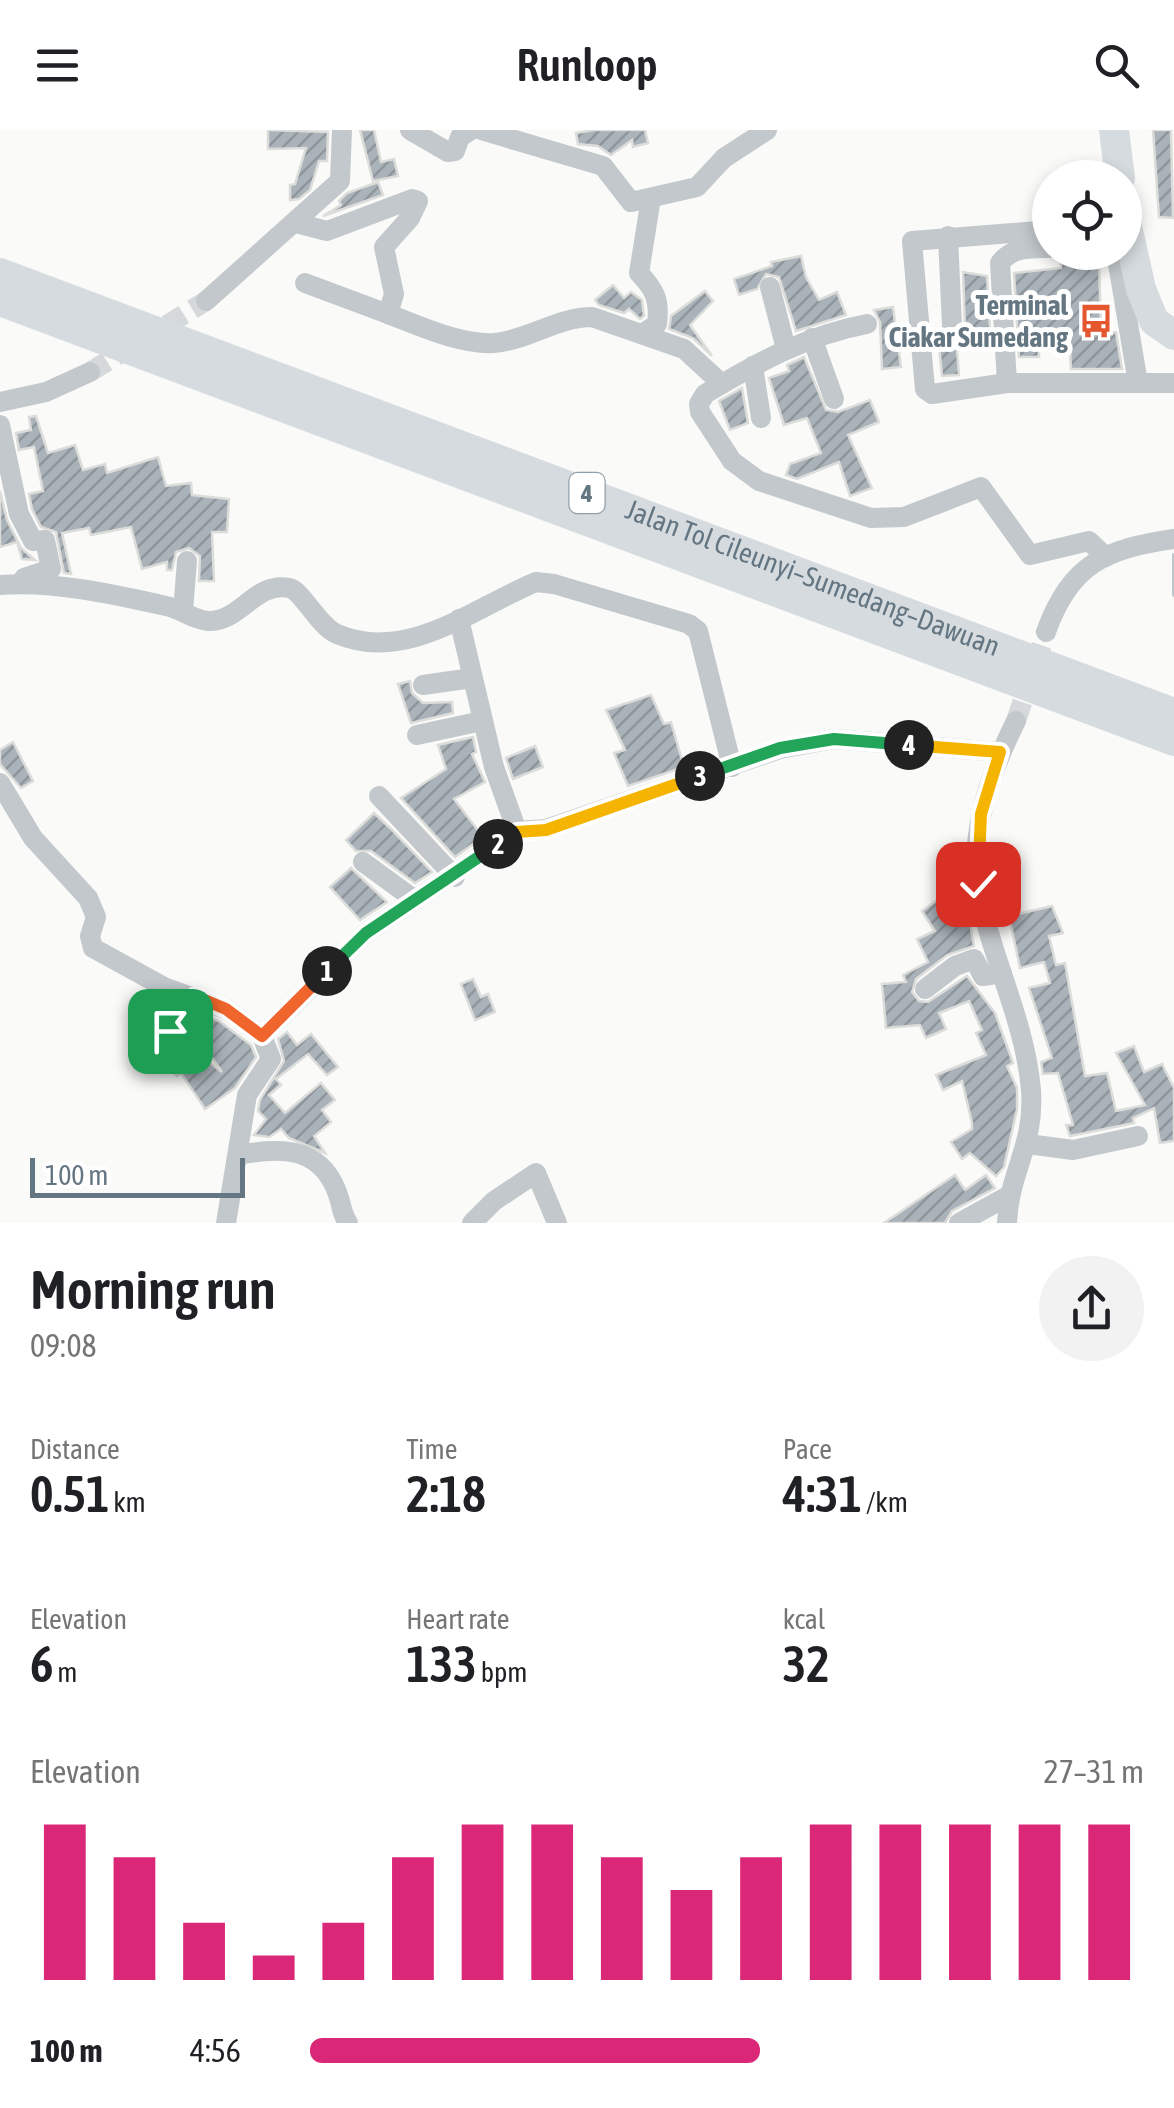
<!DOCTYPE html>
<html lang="en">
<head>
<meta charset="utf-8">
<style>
  :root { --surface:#fff; --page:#f2f2f2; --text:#202124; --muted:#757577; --accent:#db2777 }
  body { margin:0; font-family:"Asap Condensed",sans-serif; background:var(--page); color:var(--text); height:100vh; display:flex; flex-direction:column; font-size:38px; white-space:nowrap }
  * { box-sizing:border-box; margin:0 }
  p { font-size:32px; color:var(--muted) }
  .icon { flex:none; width:55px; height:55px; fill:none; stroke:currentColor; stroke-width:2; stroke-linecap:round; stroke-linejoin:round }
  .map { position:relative; height:1093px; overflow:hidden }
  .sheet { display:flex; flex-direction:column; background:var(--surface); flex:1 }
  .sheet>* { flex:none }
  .tools { position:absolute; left:1032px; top:30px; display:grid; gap:20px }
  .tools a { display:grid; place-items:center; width:110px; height:110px; border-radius:50%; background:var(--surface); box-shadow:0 5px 15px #0003; font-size:50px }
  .scale { position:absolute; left:30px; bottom:25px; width:215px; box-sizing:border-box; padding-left:10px; border:5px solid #657683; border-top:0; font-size:28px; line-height:35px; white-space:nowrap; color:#657683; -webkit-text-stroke:8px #fff; paint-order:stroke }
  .pin { position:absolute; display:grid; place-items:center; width:85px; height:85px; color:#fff; margin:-42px; border-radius:20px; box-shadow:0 5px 15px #0006 }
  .km { position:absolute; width:50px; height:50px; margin:-25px; border-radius:50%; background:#222; color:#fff; font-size:28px; line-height:50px; text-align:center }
  .round { display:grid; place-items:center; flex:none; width:105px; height:105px; border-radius:52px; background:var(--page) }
  .summary { display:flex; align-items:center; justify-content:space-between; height:170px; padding:0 30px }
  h1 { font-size:55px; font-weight:600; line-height:75px }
  .metrics { display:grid; grid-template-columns:repeat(3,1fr); gap:15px; height:170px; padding:10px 30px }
  .metrics div { display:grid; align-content:center }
  .metrics b { font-size:50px; font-weight:600 }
  .metrics small { font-size:28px; font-weight:400 }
  .metrics p { font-size:28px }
  .chart { height:280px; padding:20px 30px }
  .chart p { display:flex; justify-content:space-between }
  .chart svg { width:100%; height:180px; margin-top:10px; stroke:var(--accent); stroke-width:6 }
  ul { padding:0 30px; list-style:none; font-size:32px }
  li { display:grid; grid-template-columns:160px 120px 1fr; align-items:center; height:75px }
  li i { height:25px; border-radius:12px; background:var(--accent) }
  header { display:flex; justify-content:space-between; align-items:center; height:130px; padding:0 30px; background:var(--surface); font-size:45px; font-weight:600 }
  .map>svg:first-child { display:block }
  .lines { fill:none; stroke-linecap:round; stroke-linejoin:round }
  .stream { stroke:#bbc7cb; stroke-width:4 }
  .building { fill:url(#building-hatch); stroke:#dcdcda; stroke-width:2.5 }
  .minor-tunnel { stroke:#d5d9db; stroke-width:20; stroke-dasharray:20 10; stroke-linecap:butt }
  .minor { stroke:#c3c8cc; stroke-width:20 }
  .highway { stroke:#d6dbdf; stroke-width:30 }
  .split-1-casing { stroke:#fff; stroke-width:20 }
  .split-2-casing { stroke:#fff; stroke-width:20 }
  .split-3-casing { stroke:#fff; stroke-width:20 }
  .split-4-casing { stroke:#fff; stroke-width:20 }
  .split-5-casing { stroke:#fff; stroke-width:20 }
  .split-1 { stroke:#f0652b; stroke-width:12 }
  .split-2 { stroke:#22a559; stroke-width:12 }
  .split-3 { stroke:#f5b400; stroke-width:12 }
  .split-4 { stroke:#22a559; stroke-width:12 }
  .split-5 { stroke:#f5b400; stroke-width:12 }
  .labels { text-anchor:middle; stroke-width:10; stroke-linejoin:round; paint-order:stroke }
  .shield { fill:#fff; stroke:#939fa8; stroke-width:2.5 }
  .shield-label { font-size:25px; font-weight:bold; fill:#657683 }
  .poi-label { font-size:28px; font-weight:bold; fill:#657683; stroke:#fff; text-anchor:end }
  .street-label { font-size:28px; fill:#657683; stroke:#fff }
</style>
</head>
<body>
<header><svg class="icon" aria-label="menu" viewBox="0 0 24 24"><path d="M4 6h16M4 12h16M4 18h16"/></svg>Runloop<svg class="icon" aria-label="search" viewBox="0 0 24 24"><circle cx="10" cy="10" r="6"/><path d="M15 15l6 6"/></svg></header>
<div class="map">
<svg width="1174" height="1093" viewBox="0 0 1174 1093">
  <defs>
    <pattern id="building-hatch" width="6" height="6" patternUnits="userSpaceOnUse" patternTransform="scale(2.5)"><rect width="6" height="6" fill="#aab3b9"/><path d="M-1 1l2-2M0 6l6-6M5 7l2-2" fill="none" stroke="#8e969c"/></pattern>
  </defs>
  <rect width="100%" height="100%" fill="#fafaf8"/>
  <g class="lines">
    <path class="stream" d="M 1174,425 L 1174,465"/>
  </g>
  <g class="building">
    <path d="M 268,0 L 328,2 L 327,31 L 319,31 L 310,60 L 299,69 L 290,70 L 290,55 L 295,54 L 306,18 L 268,19 Z"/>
    <path d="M 360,0 L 374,0 L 381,32 L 394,29 L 398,46 L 373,51 Z"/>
    <path d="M 594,0 L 645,0 L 648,13 L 633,17 L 632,10 L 611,25 L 598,16 L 578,14 L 576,3 Z"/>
    <path d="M 1153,0 L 1171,0 L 1173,88 L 1159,87 Z"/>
    <path d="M 378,52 L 383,65 L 323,86 L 341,75 L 339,71 L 347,63 Z"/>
    <path d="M 801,126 L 806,147 L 819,170 L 837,162 L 846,185 L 796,201 L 779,147 L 766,144 L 757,159 L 739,165 L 734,149 L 772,136 L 771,132 Z"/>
    <path d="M 1099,127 L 1101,203 L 1116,202 L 1122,239 L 1071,239 L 1069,201 L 1039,202 L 1039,227 L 1019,227 L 1014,143 L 1061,138 L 1060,128 Z"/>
    <path d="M 963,142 L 987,146 L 990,200 L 965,199 Z"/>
    <path d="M 613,155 L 624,168 L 631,162 L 642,170 L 644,186 L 640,189 L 629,179 L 624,183 L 599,175 L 595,170 Z"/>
    <path d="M 705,161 L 713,171 L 690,195 L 712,226 L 693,208 L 669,199 L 671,186 Z"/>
    <path d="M 893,177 L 901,237 L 882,239 L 880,192 L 874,180 Z"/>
    <path d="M 938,205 L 956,209 L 959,245 L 942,246 Z"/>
    <path d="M 804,227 L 826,280 L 838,282 L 870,270 L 879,292 L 848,305 L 872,358 L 850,366 L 839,332 L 797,349 L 786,345 L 790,334 L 821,323 L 807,288 L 784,295 L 769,248 L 789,241 L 787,235 Z"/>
    <path d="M 742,258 L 748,293 L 730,300 L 719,271 Z"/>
    <path d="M 36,286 L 48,323 L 75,315 L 83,340 L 105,334 L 107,343 L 158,327 L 166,356 L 191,353 L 192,365 L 229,369 L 227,402 L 212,402 L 214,451 L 199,451 L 200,426 L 189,418 L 176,422 L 172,440 L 167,440 L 167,432 L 142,439 L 131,397 L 91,405 L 89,398 L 62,403 L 71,444 L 64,443 L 56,402 L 41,397 L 32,379 L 29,364 L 43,361 L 34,317 L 19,320 L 16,303 L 31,300 L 29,287 Z"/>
    <path d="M 0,361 L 7,390 L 21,418 L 35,430 L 22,429 L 17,412 L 0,417 Z"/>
    <path d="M 410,551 L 412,563 L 423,573 L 452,572 L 453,583 L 411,593 L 398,554 Z"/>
    <path d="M 651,565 L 664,594 L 671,592 L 684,637 L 628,656 L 614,623 L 625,620 L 606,580 Z"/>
    <path d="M 473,607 L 476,622 L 472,624 L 485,652 L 454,669 L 483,707 L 455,727 L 401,668 L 446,639 L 438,615 Z"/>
    <path d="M 13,612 L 33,651 L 21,658 L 0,634 L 0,620 Z"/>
    <path d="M 535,616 L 543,637 L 513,649 L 506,628 Z"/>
    <path d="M 374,683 L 390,698 L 432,742 L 415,753 L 371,721 L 356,721 L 346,710 Z"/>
    <path d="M 351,738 L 387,772 L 360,790 L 330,757 Z"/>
    <path d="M 948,762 L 970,793 L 974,816 L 947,825 L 916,849 L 912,862 L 919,871 L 928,872 L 967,846 L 995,883 L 1013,933 L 1007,936 L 1017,958 L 1017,979 L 1004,1037 L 996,1046 L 970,1023 L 962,1029 L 951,1012 L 972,999 L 972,993 L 962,951 L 943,960 L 936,945 L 986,925 L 976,903 L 982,900 L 969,871 L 939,883 L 946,899 L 926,908 L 920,895 L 886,898 L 882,854 L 906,852 L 903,845 L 928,832 L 917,809 L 935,801 L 922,781 Z"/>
    <path d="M 1052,776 L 1063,803 L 1049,806 L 1056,835 L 1065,833 L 1085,946 L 1107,943 L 1116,981 L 1145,975 L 1116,923 L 1134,916 L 1144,942 L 1162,934 L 1174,958 L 1174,1011 L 1160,1013 L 1154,978 L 1133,988 L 1134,993 L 1070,1006 L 1066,995 L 1073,995 L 1058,943 L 1043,944 L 1041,932 L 1052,928 L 1029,858 L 1050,853 L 1044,832 L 1020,838 L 1009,786 Z"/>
    <path d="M 473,849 L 481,867 L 488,864 L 495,882 L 475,890 L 461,854 Z"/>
    <path d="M 199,884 L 219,891 L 251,915 L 256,927 L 235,958 L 205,979 L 181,943 L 177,946 L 162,929 L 182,911 L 222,942 L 190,896 Z"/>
    <path d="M 287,902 L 297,915 L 311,904 L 338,937 L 327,945 L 308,924 L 276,949 L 281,955 L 269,965 L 285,983 L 321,953 L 335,970 L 322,980 L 331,992 L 314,1006 L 325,1023 L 289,1008 L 281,999 L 269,1007 L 254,1005 L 266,989 L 258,981 L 260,970 L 284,931 L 278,909 Z"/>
    <path d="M 955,1045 L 965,1060 L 986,1045 L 995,1058 L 952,1081 L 945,1093 L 884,1093 Z"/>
  </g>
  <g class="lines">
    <g class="minor-tunnel">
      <path d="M 90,242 L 206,171"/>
      <path d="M 1016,591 L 1046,502"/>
    </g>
    <g class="minor">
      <path d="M 410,0 L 448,22 L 455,21 L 460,7 L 471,0"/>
      <path d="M 481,0 L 603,36 L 631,72 L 697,57 L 724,28 L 767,0"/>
      <path d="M 296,93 L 327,101 L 412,69 L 418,71 L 410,88 L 384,117 L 394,164 L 388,184 C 418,195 460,215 494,213 C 528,210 558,187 592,187 L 684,219 L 722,254"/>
      <path d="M 1050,100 L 912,111 L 925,259 L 932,264 L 1007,253 L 1174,253"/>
      <path d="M 948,106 L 952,196"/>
      <path d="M 1116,122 L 1138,253"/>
      <path d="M 305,153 L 388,184"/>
      <path d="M 770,157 L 786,219"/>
      <path d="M 206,171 L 340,51 L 342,0"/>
      <path d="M 867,194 C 807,205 757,233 705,264 L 699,274 L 700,282 L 732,331 L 759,351 L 871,388 L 904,387 L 981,357 L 1030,425 L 1089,411 L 1106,427"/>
      <path d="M 645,202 L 657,194 C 660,170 655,160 639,143 L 651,68"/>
      <path d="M 812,208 L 834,269"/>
      <path d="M 753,236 L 761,288"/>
      <path d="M 1007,253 L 1000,133 C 1011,117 1032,118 1050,118"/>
      <path d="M 0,272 L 46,262 L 90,242"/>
      <path d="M 0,295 L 19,384 L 33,411 L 45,410 L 51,439 L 24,448"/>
      <path d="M 0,455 C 54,451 113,464 166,476 C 181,479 193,490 208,491 C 241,492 255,451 289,458 C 302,460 318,496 337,504 C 407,534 475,477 536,452 L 554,454 L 689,494 L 698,501 L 732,637"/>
      <path d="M 183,481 L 187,431"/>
      <path d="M 459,489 L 494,637 L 517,701"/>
      <path d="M 1046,502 C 1070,434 1105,419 1174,409"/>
      <path d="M 423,555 L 472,548"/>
      <path d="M 417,605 L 482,591"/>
      <path d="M 0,653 L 33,708 L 88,768 L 96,787 L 90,806 L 93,818 L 166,858 L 226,879 L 262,906"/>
      <path d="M 379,666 L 455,747"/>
      <path d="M 363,732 L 415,770"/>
      <path d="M 925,859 L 955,836 L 974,829 L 983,846 L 1002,843"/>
      <path d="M 170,901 L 195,866"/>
      <path d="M 1028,1014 L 1073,1020 L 1138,1006"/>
      <path d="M 239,1025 C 284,1016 325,1017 340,1071 C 342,1080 343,1085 348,1093"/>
      <path d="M 226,1093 L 247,965 L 271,929 L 262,906 L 366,803 L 517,701 L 546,699 L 780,619 L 834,609 L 1000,622"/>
      <path d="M 472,1093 L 494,1071 L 536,1043 L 557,1093"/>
      <path d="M 959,1093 L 1008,1066"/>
      <path d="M 1007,1093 C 1009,1041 1035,1016 1031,960 C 1025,888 988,823 978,753 C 970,698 992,639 1016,591"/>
    </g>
    <g class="highway">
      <path d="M 1114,0 L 1120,48"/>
      <path d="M 1125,87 L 1141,159 L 1154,191 L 1174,205"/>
      <path id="s1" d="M 0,143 L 1174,583"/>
      <path d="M 0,171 L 1174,611"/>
    </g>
  </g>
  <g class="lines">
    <g class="split-1-casing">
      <path id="split-1" d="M 170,901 L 195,866 L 226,879 L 262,906 L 327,841"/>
    </g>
    <g class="split-2-casing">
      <path id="split-2" d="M 327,841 L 366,803 L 498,714"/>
    </g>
    <g class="split-3-casing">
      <path id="split-3" d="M 498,714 L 517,702 L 546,700 L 700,646"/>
    </g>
    <g class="split-4-casing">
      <path id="split-4" d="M 700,646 L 780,618 L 834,609 L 909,615"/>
    </g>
    <g class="split-5-casing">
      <path id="split-5" d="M 909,615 L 1000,622 L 981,684 L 978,754"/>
    </g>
    <use href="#split-1" class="split-1"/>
    <use href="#split-2" class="split-2"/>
    <use href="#split-3" class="split-3"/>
    <use href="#split-4" class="split-4"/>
    <use href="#split-5" class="split-5"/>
  </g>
  <defs>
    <g id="bus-bare" transform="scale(2.7)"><path d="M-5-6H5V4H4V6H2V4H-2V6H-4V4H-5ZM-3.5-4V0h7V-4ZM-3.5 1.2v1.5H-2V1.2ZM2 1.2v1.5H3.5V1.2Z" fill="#e4572e" stroke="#fff" stroke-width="2.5" paint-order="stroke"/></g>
  </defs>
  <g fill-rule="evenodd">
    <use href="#bus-bare" x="1096" y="191"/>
  </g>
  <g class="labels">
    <rect class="shield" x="569.5" y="343" width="35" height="40" rx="8"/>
    <g class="shield-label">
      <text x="587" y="372">4</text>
    </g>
    <g class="poi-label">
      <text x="1068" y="185">Terminal<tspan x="1068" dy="32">Ciakar Sumedang</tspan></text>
    </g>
    <g class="street-label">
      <text dy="10" stroke="none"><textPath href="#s1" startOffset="868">Jalan Tol Cileunyi–Sumedang–Dawuan</textPath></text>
    </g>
  </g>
</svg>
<div class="tools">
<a><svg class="icon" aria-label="locate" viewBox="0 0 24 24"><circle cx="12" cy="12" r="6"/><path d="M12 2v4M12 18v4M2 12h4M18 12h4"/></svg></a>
</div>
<div class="scale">100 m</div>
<div class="pin" style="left:170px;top:901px;background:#1e9e55"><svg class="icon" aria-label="arrive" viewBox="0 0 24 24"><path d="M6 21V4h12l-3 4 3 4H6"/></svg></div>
<div class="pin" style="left:978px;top:754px;background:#d93025"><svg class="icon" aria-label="check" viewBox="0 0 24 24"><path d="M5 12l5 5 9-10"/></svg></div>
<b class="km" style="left:327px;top:841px">1</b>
<b class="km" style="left:498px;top:714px">2</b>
<b class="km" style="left:700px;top:646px">3</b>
<b class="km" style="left:909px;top:615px">4</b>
</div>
<section class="sheet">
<div class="summary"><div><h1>Morning run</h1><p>09:08</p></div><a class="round"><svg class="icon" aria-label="share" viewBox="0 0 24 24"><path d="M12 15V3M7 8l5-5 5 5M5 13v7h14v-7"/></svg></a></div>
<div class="metrics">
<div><p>Distance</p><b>0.51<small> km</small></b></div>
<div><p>Time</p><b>2:18</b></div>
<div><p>Pace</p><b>4:31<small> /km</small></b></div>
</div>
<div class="metrics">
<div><p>Elevation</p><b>6<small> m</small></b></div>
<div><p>Heart rate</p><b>133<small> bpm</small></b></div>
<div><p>kcal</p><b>32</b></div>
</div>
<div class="chart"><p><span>Elevation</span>27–31 m</p>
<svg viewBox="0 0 160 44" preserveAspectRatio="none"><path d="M5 44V6M15 44V14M25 44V30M35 44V38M45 44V30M55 44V14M65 44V6M75 44V6M85 44V14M95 44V22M105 44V14M115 44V6M125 44V6M135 44V6M145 44V6M155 44V6"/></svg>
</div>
<ul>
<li><b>100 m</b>4:56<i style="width:54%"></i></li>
</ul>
</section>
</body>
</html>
